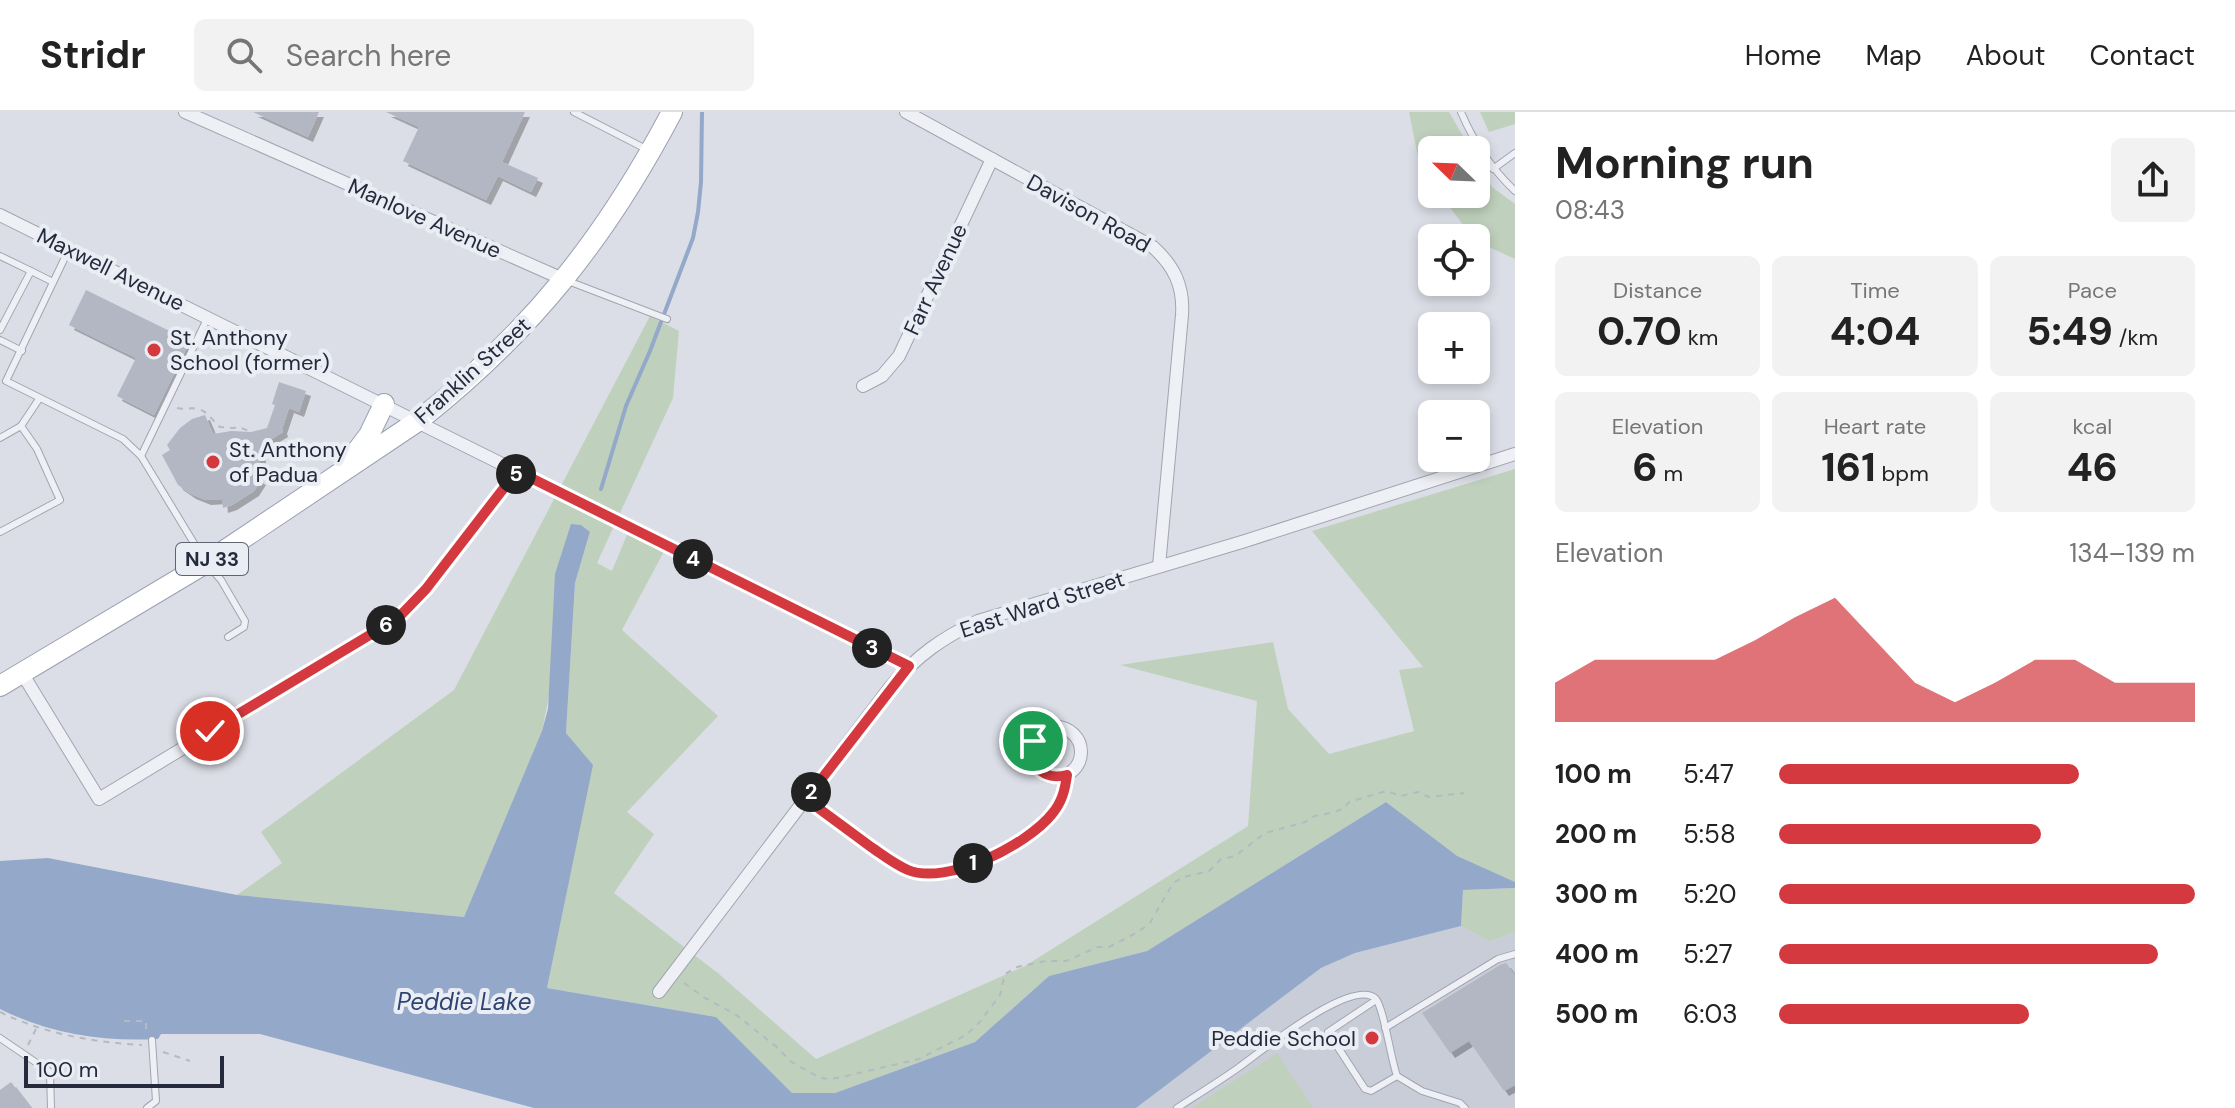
<!DOCTYPE html>
<html lang="en">
<head>
<meta charset="utf-8">
<style>
  :root { --surface:#fff; --page:#f2f2f2; --text:#222; --muted:#767676; --line:#e0e0e0; --accent:#d3393f }
  body { margin:0; font-family:"DM Sans",sans-serif; background:var(--page); color:var(--text); height:100vh; display:flex; flex-direction:column; font-size:30px; white-space:nowrap }
  * { box-sizing:border-box; margin:0 }
  p { font-size:26px; color:var(--muted) }
  .icon { flex:none; width:44px; height:44px; fill:none; stroke:currentColor; stroke-width:2; stroke-linecap:round; stroke-linejoin:round }
  .map { position:relative; flex:1; overflow:hidden }
  .drawer { display:flex; flex-direction:column; background:var(--surface); width:720px }
  .drawer>* { flex:none }
  .needle { width:52px; rotate:293deg }
  .controls { position:absolute; left:1418px; top:24px; display:grid; gap:16px }
  .controls a { display:grid; place-items:center; width:72px; height:72px; border-radius:12px; background:var(--surface); box-shadow:0 4px 12px #0003; font-size:40px }
  .scale { position:absolute; left:24px; bottom:20px; width:200px; box-sizing:border-box; padding-left:8px; border:4px solid #252b3d; border-top:0; font-size:22px; line-height:28px; white-space:nowrap; color:#252b3d; -webkit-text-stroke:6px #eaedf4; paint-order:stroke }
  .pin { position:absolute; display:grid; place-items:center; width:68px; height:68px; color:#fff; margin:-34px; border:4px solid #fff; border-radius:50%; box-shadow:0 2px 8px #0007 }
  .km { position:absolute; width:40px; height:40px; margin:-20px; border-radius:50%; background:#222; color:#fff; font-size:22px; line-height:40px; text-align:center }
  .round { display:grid; place-items:center; flex:none; width:84px; height:84px; border-radius:12px; background:var(--page) }
  .summary { display:flex; align-items:center; justify-content:space-between; height:136px; padding:0 40px }
  h1 { font-size:44px; font-weight:700; line-height:60px }
  .figures { display:grid; grid-template-columns:repeat(3,1fr); gap:12px; height:136px; padding:8px 40px }
  .figures div { display:grid; align-content:center; border-radius:12px; background:var(--page); text-align:center }
  .figures b { font-size:40px; font-weight:700 }
  .figures small { font-size:22px; font-weight:400 }
  .figures p { font-size:22px }
  .chart { height:224px; padding:16px 40px }
  .chart p { display:flex; justify-content:space-between }
  .chart svg { width:100%; height:144px; margin-top:8px; fill:var(--accent); opacity:.7 }
  ul { padding:0 40px; list-style:none; font-size:26px }
  li { display:grid; grid-template-columns:128px 96px 1fr; align-items:center; height:60px }
  li i { height:20px; border-radius:10px; background:var(--accent) }
  header { display:flex; align-items:center; gap:48px; box-sizing:border-box; height:112px; padding:0 40px; background:var(--surface); border-bottom:2px solid var(--line) }
  header strong { font-size:38px }
  nav { display:flex; gap:44px; margin-inline-start:auto; font-size:28px }
  .search { width:560px; height:72px; background:var(--page); display:flex; align-items:center; gap:20px; box-sizing:border-box; padding:0 28px; border-radius:12px; color:var(--muted); font-size:30px }
  main { display:flex; flex:1; min-height:0 }
  .map>svg:first-child { display:block }
  .built { fill:#c9cdd8 }
  .green { fill:#bfd1bc }
  .water { fill:#94a8c9 }
  .lines { fill:none; stroke-linecap:round; stroke-linejoin:round }
  .stream { stroke:#94a8c9; stroke-width:4 }
  .building { fill:#b2b7c3; filter:url(#shadow) }
  .service-casing { stroke:#a1a5b0; stroke-width:8 }
  .minor-casing { stroke:#a1a5b0; stroke-width:14 }
  .primary-casing { stroke:#9aa1b2; stroke-width:22 }
  .path { stroke:#b6b9c1; stroke-width:2; stroke-dasharray:6 6; stroke-linecap:butt }
  .service { stroke:#eef0f5; stroke-width:6 }
  .minor { stroke:#eef0f5; stroke-width:12 }
  .primary { stroke:#fff; stroke-width:20 }
  .route-casing { stroke:#fff; stroke-width:16 }
  .route { stroke:#d3393f; stroke-width:10 }
  .poi-dot { fill:#d3393f; stroke:#eaedf4; stroke-width:3 }
  .labels { text-anchor:middle; stroke-width:8; stroke-linejoin:round; paint-order:stroke }
  .shield { fill:#eaedf4; stroke:#606574; stroke-width:2 }
  .shield-label { font-size:20px; font-weight:bold; fill:#252b3d }
  .street-label { font-size:22px; fill:#252b3d; stroke:#eaedf4 }
  .poi-label { font-size:22px; fill:#252b3d; stroke:#eaedf4; text-anchor:start }
  .water-label { font-size:24px; font-style:italic; fill:#2e4572; stroke:#eaedf4 }
</style>
</head>
<body>
<header>
<strong>Stridr</strong>
<div class="search"><svg class="icon" aria-label="search" viewBox="0 0 24 24"><circle cx="10" cy="10" r="6"/><path d="M15 15l6 6"/></svg>Search here</div>
<nav><a>Home</a><a>Map</a><a>About</a><a>Contact</a></nav>
</header>
<main>
<div class="map">
<svg width="1515" height="996" viewBox="0 0 1515 996">
  <defs>
    <filter id="shadow"><feDropShadow dx="5" dy="5" stdDeviation="0" flood-color="#0004"/></filter>
  </defs>
  <rect width="100%" height="100%" fill="#dbdee6"/>
  <path class="built" d="M 1461,814 L 1490,830 L 1515,820 L 1515,996 L 1136,996 L 1321,856 L 1355,841 Z"/>
  <g class="green">
    <path d="M 1409,0 L 1449,0 L 1471,38 L 1432,38 L 1432,71 L 1420,55 Z"/>
    <path d="M 1480,0 L 1515,0 L 1515,12 L 1489,20 Z"/>
    <path d="M 1476,48 L 1492,75 L 1515,92 L 1515,147 L 1476,129 L 1476,126 L 1473,126 L 1440,82 L 1476,82 Z"/>
    <path d="M 650,204 L 679,219 L 673,286 L 597,451 L 612,459 L 631,413 L 669,430 L 622,518 L 718,604 L 627,700 L 654,722 L 614,781 L 719,862 L 816,947 L 1025,854 L 1248,714 L 1257,589 L 1120,553 L 1273,530 L 1288,597 L 1329,642 L 1414,619 L 1399,558 L 1423,555 L 1312,419 L 1515,357 L 1515,770 L 1457,745 L 1386,690 L 1147,839 L 1049,864 L 975,930 L 835,981 L 792,981 L 716,905 L 547,876 L 592,653 L 566,621 L 575,471 L 590,421 L 581,413 L 542,620 L 464,805 L 237,783 L 282,751 L 261,720 L 454,578 Z"/>
    <path d="M 1515,776 L 1515,820 L 1490,830 L 1461,814 L 1463,778 Z"/>
    <path d="M 1277,941 L 1313,996 L 1192,996 Z"/>
  </g>
  <path class="water" d="M 571,412 L 581,413 L 590,420 L 575,471 L 566,621 L 593,653 L 547,876 L 716,905 L 792,981 L 835,981 L 975,930 L 1049,864 L 1147,839 L 1386,690 L 1457,744 L 1515,770 L 1515,776 L 1463,778 L 1461,814 L 1355,841 L 1321,856 L 1136,996 L 534,996 L 260,922 L 161,922 L 158,927 C 103,930 50,922 0,897 L 0,749 L 48,746 L 237,783 L 464,805 L 542,619 L 548,597 L 555,462 Z"/>
  <g class="lines">
    <path class="stream" d="M 601,377 L 626,294 L 650,239 L 693,126 L 698,100 L 701,70 L 702,0"/>
  </g>
  <g class="building">
    <path d="M 253,0 L 319,0 L 308,25 Z"/>
    <path d="M 386,0 L 525,0 L 502,50 L 538,66 L 531,80 L 498,64 L 486,88 L 403,49 L 419,15 Z"/>
    <path d="M 86,178 L 190,229 L 154,303 L 117,284 L 136,246 L 69,213 Z"/>
    <path d="M 279,270 L 306,279 L 299,300 L 289,296 L 282,317 L 283,320 L 260,334 L 261,345 L 256,365 L 261,368 L 254,379 L 232,393 L 223,396 L 222,387 L 206,388 L 191,382 L 178,373 L 162,343 L 170,338 L 167,333 L 180,316 L 192,307 L 205,303 L 213,322 L 231,319 L 251,320 L 267,316 L 275,293 L 272,292 Z"/>
    <path d="M 1506,851 L 1515,863 L 1515,973 L 1504,979 L 1469,929 L 1450,941 L 1422,901 L 1500,853 Z"/>
    <path d="M 11,970 L 31,996 L 0,996 L 0,978 Z"/>
  </g>
  <g class="lines">
    <g class="service-casing">
      <g id="service">
        <path d="M 574,0 L 648,38"/>
        <path d="M 1461,0 C 1474,31 1491,56 1515,79"/>
        <path d="M 1493,57 L 1515,41"/>
        <path d="M 69,137 L 6,269 L 123,327 L 141,344 L 206,451 L 221,468 L 245,509 L 244,515 L 228,525"/>
        <path d="M 0,144 L 31,159 L 0,218"/>
        <path d="M 31,159 L 53,170"/>
        <path d="M 568,169 L 667,207"/>
        <path d="M 0,228 L 22,239"/>
        <path d="M 0,326 L 21,314 L 39,287"/>
        <path d="M 141,344 L 207,207"/>
        <path d="M 0,420 L 60,388 L 37,337 L 21,314"/>
        <path d="M 1376,888 L 1328,920 L 1365,977 L 1371,979 L 1397,964"/>
        <path d="M 1385,916 L 1498,847 L 1515,842"/>
        <path d="M 0,926 L 50,960 L 51,996"/>
        <path d="M 147,996 L 156,989 L 152,928"/>
        <path d="M 1177,996 C 1197,983 1218,970 1238,956 C 1259,941 1353,864 1376,887 C 1384,897 1391,948 1397,964 L 1422,979 L 1460,991 L 1465,996"/>
      </g>
    </g>
    <g class="minor-casing">
      <g id="minor">
        <path d="M 185,0 L 565,168"/>
        <path d="M 906,0 L 1153,135 C 1174,154 1184,174 1182,203 L 1159,454"/>
        <path d="M 0,103 L 909,554"/>
        <path d="M 863,274 L 882,264 L 899,244 L 992,47"/>
        <path d="M 22,561 L 99,687 L 398,506 L 426,477 L 517,359"/>
        <circle cx="1056" cy="640" r="25"/>
        <path d="M 806,687 C 827,703 849,719 871,735 C 883,743 894,752 908,758 C 947,774 1027,733 1052,702 C 1062,690 1065,678 1067,663"/>
        <path d="M 659,880 L 891,574 C 918,543 942,526 978,509 L 1245,429 L 1515,342"/>
      </g>
    </g>
    <g class="primary-casing">
      <g id="primary">
        <path d="M 351,347 L 369,323 L 384,292"/>
        <path d="M 0,574 L 206,451 L 418,309 C 531,220 605,127 672,0"/>
      </g>
    </g>
    <g class="path">
      <path d="M 177,296 C 185,298 191,295 198,297 C 208,299 213,310 220,315 L 233,316 L 239,315 L 251,320"/>
      <path d="M 684,871 L 705,886 L 735,902 L 778,936 L 790,949 L 820,966 L 831,967 L 846,964 L 919,947 L 966,923 L 979,911 L 1000,883 L 1005,862 L 1017,855 L 1046,849 L 1066,849 L 1098,835 L 1109,835 L 1138,820 L 1150,811 L 1173,771 L 1184,765 L 1209,759 L 1221,747 L 1235,744 L 1265,721 L 1305,710 L 1315,704 L 1335,700 L 1344,696 L 1349,690 L 1386,679 L 1401,684 L 1418,680 L 1429,685 L 1464,681"/>
      <path d="M 0,900 C 45,922 92,930 142,933"/>
      <path d="M 124,909 L 146,909 L 146,920"/>
      <path d="M 28,933 L 36,917"/>
      <path d="M 163,940 L 190,949"/>
    </g>
    <use href="#service" class="service"/>
    <use href="#minor" class="minor"/>
    <use href="#primary" class="primary"/>
  </g>
  <g class="lines">
    <g class="route-casing">
      <path id="route" d="M 210,619 L 398,506 L 426,477 L 517,359 L 909,554 L 806,687 C 828,703 849,719 871,735 C 883,743 894,752 908,758 C 947,774 1027,733 1052,702 C 1062,690 1065,678 1067,663 C 1044,669 1026,653 1033,629"/>
    </g>
    <use href="#route" class="route"/>
  </g>
  <g class="poi-dot">
    <circle cx="154" cy="238" r="8"/>
    <circle cx="213" cy="350" r="8"/>
    <circle cx="1372" cy="926" r="8"/>
  </g>
  <g class="labels">
    <rect class="shield" x="176" y="431" width="72" height="32" rx="6"/>
    <g class="shield-label">
      <text x="212" y="454">NJ 33</text>
    </g>
    <g class="street-label">
      <text transform="translate(1089 101) rotate(29)" y="8">Davison Road</text>
      <text transform="translate(425 106) rotate(24)" y="8">Manlove Avenue</text>
      <text transform="translate(111 157) rotate(26)" y="8">Maxwell Avenue</text>
      <text transform="translate(935 167) rotate(-65)" y="8">Farr Avenue</text>
      <text transform="translate(472 258) rotate(-42)" y="8">Franklin Street</text>
      <text transform="translate(1042 492) rotate(-18)" y="8">East Ward Street</text>
    </g>
    <g class="poi-label">
      <text x="170" y="233">St. Anthony<tspan x="170" dy="25">School (former)</tspan></text>
      <text x="229" y="345">St. Anthony<tspan x="229" dy="25">of Padua</tspan></text>
      <text x="1356" y="934" text-anchor="end">Peddie School</text>
    </g>
    <g class="water-label">
      <text x="464" y="898">Peddie Lake</text>
    </g>
  </g>
</svg>
<div class="controls">
<a><svg class="needle" viewBox="-14 -14 28 28"><path d="M0-13l5 13h-10z" fill="#e53935"/><path d="M0 13l5-13h-10z" fill="#767676"/></svg></a>
<a><svg class="icon" aria-label="locate" viewBox="0 0 24 24"><circle cx="12" cy="12" r="6"/><path d="M12 2v4M12 18v4M2 12h4M18 12h4"/></svg></a>
<a>+</a>
<a>−</a>
</div>
<div class="scale">100 m</div>
<div class="pin" style="left:1033px;top:629px;background:#1e9e55"><svg class="icon" aria-label="arrive" viewBox="0 0 24 24"><path d="M6 21V4h12l-3 4 3 4H6"/></svg></div>
<div class="pin" style="left:210px;top:619px;background:#d93025"><svg class="icon" aria-label="check" viewBox="0 0 24 24"><path d="M5 12l5 5 9-10"/></svg></div>
<b class="km" style="left:973px;top:751px">1</b>
<b class="km" style="left:811px;top:680px">2</b>
<b class="km" style="left:872px;top:536px">3</b>
<b class="km" style="left:693px;top:447px">4</b>
<b class="km" style="left:516px;top:362px">5</b>
<b class="km" style="left:386px;top:513px">6</b>
</div>
<section class="drawer">
<div class="summary"><div><h1>Morning run</h1><p>08:43</p></div><a class="round"><svg class="icon" aria-label="share" viewBox="0 0 24 24"><path d="M12 15V3M7 8l5-5 5 5M5 13v7h14v-7"/></svg></a></div>
<div class="figures">
<div><p>Distance</p><b>0.70<small> km</small></b></div>
<div><p>Time</p><b>4:04</b></div>
<div><p>Pace</p><b>5:49<small> /km</small></b></div>
</div>
<div class="figures">
<div><p>Elevation</p><b>6<small> m</small></b></div>
<div><p>Heart rate</p><b>161<small> bpm</small></b></div>
<div><p>kcal</p><b>46</b></div>
</div>
<div class="chart"><p><span>Elevation</span>134–139 m</p>
<svg viewBox="0 0 160 44" preserveAspectRatio="none"><path d="M0 44V32L10 25L20 25L30 25L40 25L50 19L60 12L70 6L80 19L90 32L100 38L110 32L120 25L130 25L140 32L150 32L160 32V44z"/></svg>
</div>
<ul>
<li><b>100 m</b>5:47<i style="width:72%"></i></li>
<li><b>200 m</b>5:58<i style="width:63%"></i></li>
<li><b>300 m</b>5:20<i style="width:100%"></i></li>
<li><b>400 m</b>5:27<i style="width:91%"></i></li>
<li><b>500 m</b>6:03<i style="width:60%"></i></li>
</ul>
</section>
</main>
</body>
</html>
